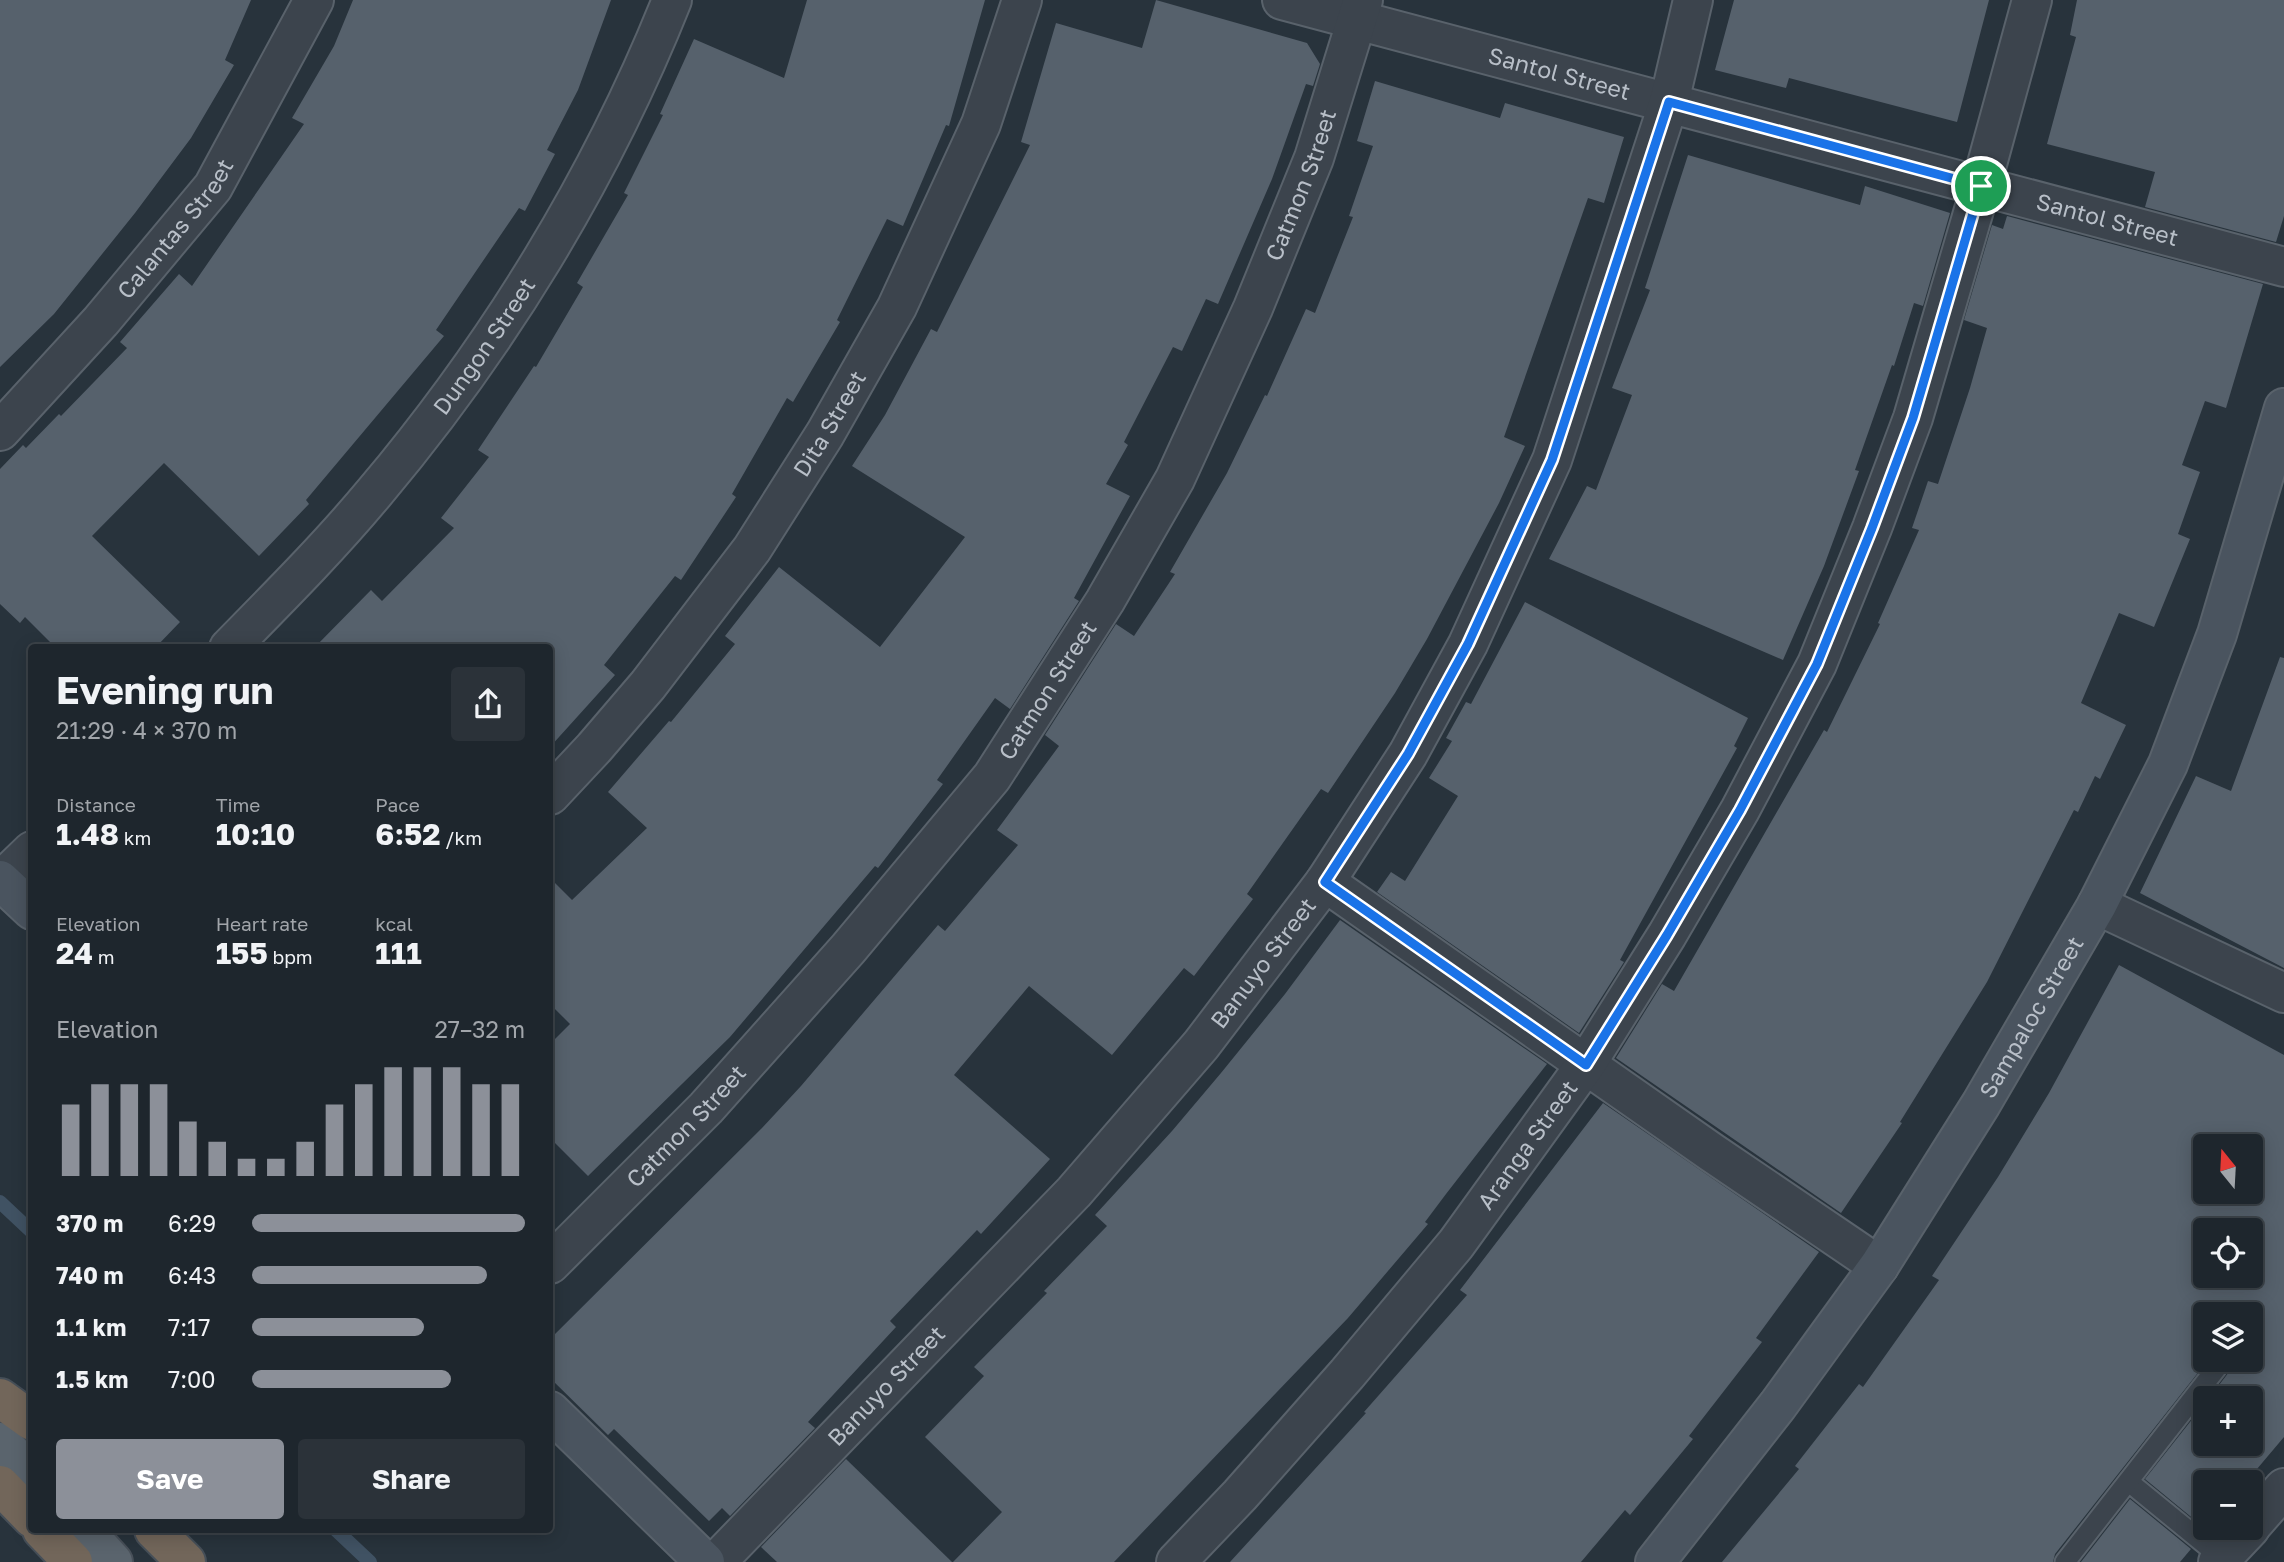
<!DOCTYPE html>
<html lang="en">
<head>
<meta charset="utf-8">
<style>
  :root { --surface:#1e262d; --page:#2b3239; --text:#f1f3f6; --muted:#a1a5aa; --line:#3c4349; --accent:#8c9099 }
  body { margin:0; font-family:"Golos Text",sans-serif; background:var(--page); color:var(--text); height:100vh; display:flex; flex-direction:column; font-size:26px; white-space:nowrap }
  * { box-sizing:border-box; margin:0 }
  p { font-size:23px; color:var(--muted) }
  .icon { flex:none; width:38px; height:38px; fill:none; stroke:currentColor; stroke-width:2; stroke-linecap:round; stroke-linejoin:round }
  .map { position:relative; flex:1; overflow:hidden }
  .sheet { position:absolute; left:28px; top:644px; width:525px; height:889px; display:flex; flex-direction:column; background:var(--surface); border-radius:7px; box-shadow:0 4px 18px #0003,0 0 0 2px var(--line) }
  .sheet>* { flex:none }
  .needle { width:46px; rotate:342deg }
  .buttons { position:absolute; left:2193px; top:1134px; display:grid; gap:14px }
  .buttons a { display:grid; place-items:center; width:70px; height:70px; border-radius:7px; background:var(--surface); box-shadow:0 4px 18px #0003,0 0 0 2px var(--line); font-size:35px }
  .pin { position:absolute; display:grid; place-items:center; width:60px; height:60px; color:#fff; margin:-30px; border:4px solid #fff; border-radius:50%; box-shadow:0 2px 7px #0007 }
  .round { display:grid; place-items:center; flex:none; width:74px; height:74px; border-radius:7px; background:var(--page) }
  .summary { display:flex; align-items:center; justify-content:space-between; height:119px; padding:0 28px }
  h1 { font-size:38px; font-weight:700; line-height:52px }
  .stats { display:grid; grid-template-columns:repeat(3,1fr); gap:10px; height:119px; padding:7px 28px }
  .stats div { display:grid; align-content:center }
  .stats b { font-size:30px; font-weight:700 }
  .stats small { font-size:19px; font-weight:400 }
  .stats p { font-size:19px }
  .chart { height:196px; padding:14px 28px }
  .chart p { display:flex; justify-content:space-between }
  .chart svg { width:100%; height:126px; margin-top:7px; stroke:var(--accent); stroke-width:6 }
  .cta { display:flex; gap:14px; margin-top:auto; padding:14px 28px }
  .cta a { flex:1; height:80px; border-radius:7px; background:var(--accent); color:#fff; font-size:28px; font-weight:700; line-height:80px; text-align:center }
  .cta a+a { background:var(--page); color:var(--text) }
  ul { padding:0 28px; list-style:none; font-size:23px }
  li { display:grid; grid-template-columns:112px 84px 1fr; align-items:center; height:52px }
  li i { height:18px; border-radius:9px; background:var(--accent) }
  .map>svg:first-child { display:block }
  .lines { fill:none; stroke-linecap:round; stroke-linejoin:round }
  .stream { stroke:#405263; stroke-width:14 }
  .building { fill:#56616c; fill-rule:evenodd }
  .lane-casing { stroke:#59626b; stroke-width:23 }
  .street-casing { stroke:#59626b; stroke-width:42 }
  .secondary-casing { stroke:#59626b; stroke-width:42 }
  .primary-casing { stroke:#485059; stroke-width:42 }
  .highway-casing { stroke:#464f58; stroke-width:42 }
  .lane { stroke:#3c444d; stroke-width:19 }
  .street { stroke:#3c444d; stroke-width:38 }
  .secondary { stroke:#4a545f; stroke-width:38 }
  .primary { stroke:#5a646d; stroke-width:38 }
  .highway { stroke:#72665a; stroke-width:38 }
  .route-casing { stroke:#fff; stroke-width:14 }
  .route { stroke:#1a73e8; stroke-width:9 }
  .labels { text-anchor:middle; stroke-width:7; stroke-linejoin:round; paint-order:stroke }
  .street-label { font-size:23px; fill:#b8bfc8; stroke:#202932 }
</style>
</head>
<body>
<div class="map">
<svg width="2284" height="1562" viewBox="0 0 2284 1562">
  <rect width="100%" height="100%" fill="#28333c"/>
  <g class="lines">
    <g class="stream">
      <path d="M 0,1202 L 32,1232"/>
      <path d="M 336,1530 L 370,1562"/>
    </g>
  </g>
  <g class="building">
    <path d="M 0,0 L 251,0 L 225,60 L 234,65 L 191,138 L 135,213 L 54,314 L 0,367 Z"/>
    <path d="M 353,0 L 611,0 L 578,90 L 547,150 L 555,154 L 525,211 L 519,208 L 436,330 L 444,336 L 306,500 L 309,504 L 259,556 L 164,463 L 92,536 L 180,622 L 155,648 L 56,648 L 25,617 L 20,623 L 0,604 L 0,469 L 23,445 L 26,448 L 59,414 L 61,416 L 127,348 L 120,342 L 179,274 L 192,286 L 304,124 L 292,118 L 334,46 Z"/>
    <path d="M 807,0 L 985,0 L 949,126 L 946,125 L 903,226 L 887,219 L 837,320 L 840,322 L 793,402 L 787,398 L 732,494 L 736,497 L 681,580 L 675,576 L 604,665 L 615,675 L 550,747 L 550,648 L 314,648 L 371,590 L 382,601 L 454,528 L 441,518 L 489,457 L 478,450 L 534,366 L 536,367 L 583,287 L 577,283 L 628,195 L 624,193 L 663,115 L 660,114 L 694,39 L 784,78 Z"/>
    <path d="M 1156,0 L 1307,43 L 1320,64 L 1313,86 L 1306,84 L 1272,179 L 1218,304 L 1206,299 L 1182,351 L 1173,347 L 1124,442 L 1128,445 L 1106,484 L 1130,496 L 1074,598 L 1079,601 L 1010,709 L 995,698 L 937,780 L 943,784 L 878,868 L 875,866 L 730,1037 L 588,1176 L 550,1138 L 550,1044 L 570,1024 L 550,1004 L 550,878 L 572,900 L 647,828 L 608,792 L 669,721 L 671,722 L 735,644 L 725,636 L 779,567 L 880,647 L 965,537 L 852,466 L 885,415 L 931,329 L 937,332 L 1030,145 L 1021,142 L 1056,23 L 1142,48 Z"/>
    <path d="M 1734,0 L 1989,0 L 1957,122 L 1789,78 L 1786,88 L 1715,70 Z"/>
    <path d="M 2077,0 L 2284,0 L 2284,216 L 2276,242 L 2145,207 L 2155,172 L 2047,144 L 2076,37 L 2070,35 Z"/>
    <path d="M 1375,81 L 1500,118 L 1505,103 L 1624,137 L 1604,203 L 1588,198 L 1504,437 L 1525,446 L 1499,503 L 1427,639 L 1395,693 L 1328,793 L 1321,789 L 1247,894 L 1253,899 L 1194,976 L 1184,968 L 1112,1055 L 1029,986 L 954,1075 L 1050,1159 L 981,1234 L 977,1230 L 890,1321 L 896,1327 L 808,1422 L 815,1428 L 730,1516 L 722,1508 L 709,1521 L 614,1429 L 608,1435 L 550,1378 L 550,1339 L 762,1128 L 801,1086 L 938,925 L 945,931 L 1018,845 L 997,830 L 1059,746 L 1045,735 L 1116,624 L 1134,636 L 1175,574 L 1170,572 L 1227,473 L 1265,395 L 1267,396 L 1306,309 L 1315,313 L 1353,217 L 1349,216 L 1373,146 L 1357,141 Z"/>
    <path d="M 1688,155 L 1860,205 L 1865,186 L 1950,213 L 1923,306 L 1914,303 L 1894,366 L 1892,365 L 1855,470 L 1859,471 L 1824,566 L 1783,660 L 1549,559 L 1587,486 L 1596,490 L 1632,395 L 1612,388 L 1650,290 L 1645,288 Z"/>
    <path d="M 2007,216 L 2263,284 L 2226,408 L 2205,401 L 2182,465 L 2200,472 L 2178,534 L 2190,539 L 2154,627 L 2119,613 L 2081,703 L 2126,725 L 2100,779 L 2095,776 L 2078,812 L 2074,810 L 1987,982 L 1900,1122 L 1902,1123 L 1841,1213 L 1616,1058 L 1662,984 L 1674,991 L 1824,730 L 1827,732 L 1880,624 L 1878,623 L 1919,530 L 1912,528 L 1928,481 L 1938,484 L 1970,388 L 1987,328 L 1964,320 L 1992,225 L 2003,229 Z"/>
    <path d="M 1525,602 L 1748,718 L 1734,746 L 1737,748 L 1620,960 L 1624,962 L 1579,1033 L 1377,892 L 1391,872 L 1405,881 L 1458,796 L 1429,778 L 1452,741 L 1446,738 L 1466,702 L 1471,704 Z"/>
    <path d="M 2280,657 L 2284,658 L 2284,968 L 2140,893 L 2196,776 L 2231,791 Z"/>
    <path d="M 1340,920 L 1547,1064 L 1446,1194 L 1425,1222 L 1428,1224 L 1348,1318 L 1114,1562 L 953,1562 L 1002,1512 L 925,1437 L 984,1376 L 974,1367 L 1047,1293 L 1044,1291 L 1107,1226 L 1095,1215 L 1172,1131 L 1221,1073 L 1285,994 Z"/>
    <path d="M 2119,965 L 2284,1055 L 2284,1437 L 2246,1482 L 2205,1482 L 2205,1528 L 2208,1528 L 2207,1530 L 2145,1479 L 2205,1403 L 2205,1444 L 2250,1444 L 2250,1398 L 2209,1398 L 2229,1372 L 2230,1360 L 2250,1360 L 2250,1314 L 2205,1314 L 2205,1360 L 2208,1360 L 2055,1554 L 2053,1562 L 1722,1562 L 1799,1469 L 1795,1466 L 1859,1384 L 1863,1387 L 1939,1280 L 1932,1276 L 1998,1177 L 2049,1093 ZM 2205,1146 L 2250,1146 L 2250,1192 L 2205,1192 ZM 2205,1230 L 2250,1230 L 2250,1276 L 2205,1276 Z"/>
    <path d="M 1603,1103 L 1819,1252 L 1756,1338 L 1762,1342 L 1689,1436 L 1693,1439 L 1630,1515 L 1625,1510 L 1581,1562 L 1230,1562 L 1366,1413 L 1364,1412 L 1467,1295 L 1460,1290 Z"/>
    <path d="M 846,1459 L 952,1562 L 777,1562 L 761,1547 Z"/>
    <path d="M 2130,1499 L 2191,1549 L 2180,1562 L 2081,1562 Z"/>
  </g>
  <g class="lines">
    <g class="lane-casing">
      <g id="lane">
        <path d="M 2129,1482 L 2222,1558"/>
        <path d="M 2065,1562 L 2219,1365"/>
      </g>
    </g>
    <g class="street-casing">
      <g id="street">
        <path id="s1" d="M 1282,0 L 2284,267"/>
        <path id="s2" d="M 0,431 L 101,321 L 213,187 L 314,0"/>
        <path id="s3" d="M 229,648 C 279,597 329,547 374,493 C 498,346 601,178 672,0"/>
        <path id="s4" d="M 550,795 L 594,748 L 648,685 L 752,549 L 825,434 L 897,307 L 981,124 L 1022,0"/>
        <path d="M 1,881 L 32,851"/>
        <path d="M 1325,882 L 1711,1152 L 1879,1266"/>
        <path d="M 2097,905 L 2284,993"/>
        <path id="s5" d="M 550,1264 L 706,1108 L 848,949 L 992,777 L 1105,601 L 1175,479 L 1253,308 L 1314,158 L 1363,0"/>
        <path d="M 2250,1527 L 2284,1488"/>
        <path id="s6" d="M 716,1562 L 1074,1192 L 1201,1045 L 1325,882 L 1408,754 L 1468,644 L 1552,460 L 1669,102 L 1693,0"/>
        <path id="s7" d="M 1176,1562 L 1240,1495 L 1347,1374 L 1456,1244 L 1586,1064 L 1667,935 L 1740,810 L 1817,664 L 1872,528 L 1913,418 L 1981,186 L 2032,0"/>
        <path d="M 2218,1562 L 2250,1528"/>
      </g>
    </g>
    <g class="secondary-casing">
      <g id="secondary">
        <path d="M 0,880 L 32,910"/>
        <path d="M 550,1411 L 705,1562"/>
        <path id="s8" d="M 1655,1562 L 1778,1405 L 1879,1266 L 1981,1104 L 2097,905 L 2168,764 L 2217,634 L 2284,408"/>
      </g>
    </g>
    <g class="primary-casing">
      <g id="primary">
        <path d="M 0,1442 L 32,1473"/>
        <path d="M 84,1530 L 113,1562"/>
      </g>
    </g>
    <g class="highway-casing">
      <g id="highway">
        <path d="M 0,1398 L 32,1421"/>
        <path d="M 0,1485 L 32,1518"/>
        <path d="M 42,1530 L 73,1562"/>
        <path d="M 154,1530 L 186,1562"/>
      </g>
    </g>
    <use href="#lane" class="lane"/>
    <use href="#street" class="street"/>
    <use href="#secondary" class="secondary"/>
    <use href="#primary" class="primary"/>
    <use href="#highway" class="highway"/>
  </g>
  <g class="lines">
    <g class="route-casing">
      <path id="route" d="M 1669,102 L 1981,186 L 1913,418 L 1872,528 L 1817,664 L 1740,810 L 1667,935 L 1586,1065 L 1325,882 L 1408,754 L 1468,644 L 1552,460 Z"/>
    </g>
    <use href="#route" class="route"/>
  </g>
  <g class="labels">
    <g class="street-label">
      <text dy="8" stroke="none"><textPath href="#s1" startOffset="287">Santol Street</textPath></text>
      <text dy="8" stroke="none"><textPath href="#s5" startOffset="1328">Catmon Street</textPath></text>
      <text dy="8" stroke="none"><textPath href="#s1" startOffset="854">Santol Street</textPath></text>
      <text dy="8" stroke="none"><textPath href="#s2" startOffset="268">Calantas Street</textPath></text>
      <text dy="8" stroke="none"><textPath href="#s3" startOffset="396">Dungon Street</textPath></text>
      <text dy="8" stroke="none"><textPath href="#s4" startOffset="466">Dita Street</textPath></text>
      <text dy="8" stroke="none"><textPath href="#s5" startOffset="761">Catmon Street</textPath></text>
      <text dy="8" stroke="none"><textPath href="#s6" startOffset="812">Banuyo Street</textPath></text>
      <text dy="8" stroke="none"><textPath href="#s8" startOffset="663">Sampaloc Street</textPath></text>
      <text dy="8" stroke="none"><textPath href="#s5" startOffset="194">Catmon Street</textPath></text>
      <text dy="8" stroke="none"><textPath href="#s7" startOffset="546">Aranga Street</textPath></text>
      <text dy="8" stroke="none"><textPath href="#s6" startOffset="245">Banuyo Street</textPath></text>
    </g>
  </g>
</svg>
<div class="buttons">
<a><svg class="needle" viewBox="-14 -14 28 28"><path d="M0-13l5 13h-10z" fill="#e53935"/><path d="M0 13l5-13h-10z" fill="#a1a5aa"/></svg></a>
<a><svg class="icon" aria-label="locate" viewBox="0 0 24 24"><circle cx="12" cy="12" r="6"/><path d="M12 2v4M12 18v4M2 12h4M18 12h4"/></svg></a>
<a><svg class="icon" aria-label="layers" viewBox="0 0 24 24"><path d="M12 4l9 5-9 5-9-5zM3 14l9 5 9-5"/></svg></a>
<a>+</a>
<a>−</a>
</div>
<div class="pin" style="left:1981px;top:186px;background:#1e9e55"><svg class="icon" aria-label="arrive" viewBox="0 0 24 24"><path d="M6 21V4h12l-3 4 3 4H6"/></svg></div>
<section class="sheet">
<div class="summary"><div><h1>Evening run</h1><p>21:29 · 4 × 370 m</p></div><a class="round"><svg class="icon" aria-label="share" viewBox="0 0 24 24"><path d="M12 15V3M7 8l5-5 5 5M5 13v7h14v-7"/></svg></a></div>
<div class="stats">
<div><p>Distance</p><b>1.48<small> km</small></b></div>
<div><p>Time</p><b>10:10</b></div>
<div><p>Pace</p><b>6:52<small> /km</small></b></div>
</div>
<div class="stats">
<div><p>Elevation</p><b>24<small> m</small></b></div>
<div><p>Heart rate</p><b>155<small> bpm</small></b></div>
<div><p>kcal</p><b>111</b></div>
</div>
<div class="chart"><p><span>Elevation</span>27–32 m</p>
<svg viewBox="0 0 160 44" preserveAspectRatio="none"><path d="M5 44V19M15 44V12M25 44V12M35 44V12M45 44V25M55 44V32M65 44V38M75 44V38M85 44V32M95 44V19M105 44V12M115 44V6M125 44V6M135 44V6M145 44V12M155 44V12"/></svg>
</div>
<ul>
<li><b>370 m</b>6:29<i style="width:100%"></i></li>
<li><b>740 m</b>6:43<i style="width:86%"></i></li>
<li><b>1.1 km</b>7:17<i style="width:63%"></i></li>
<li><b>1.5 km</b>7:00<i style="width:73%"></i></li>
</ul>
<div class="cta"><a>Save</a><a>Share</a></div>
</section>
</div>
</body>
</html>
